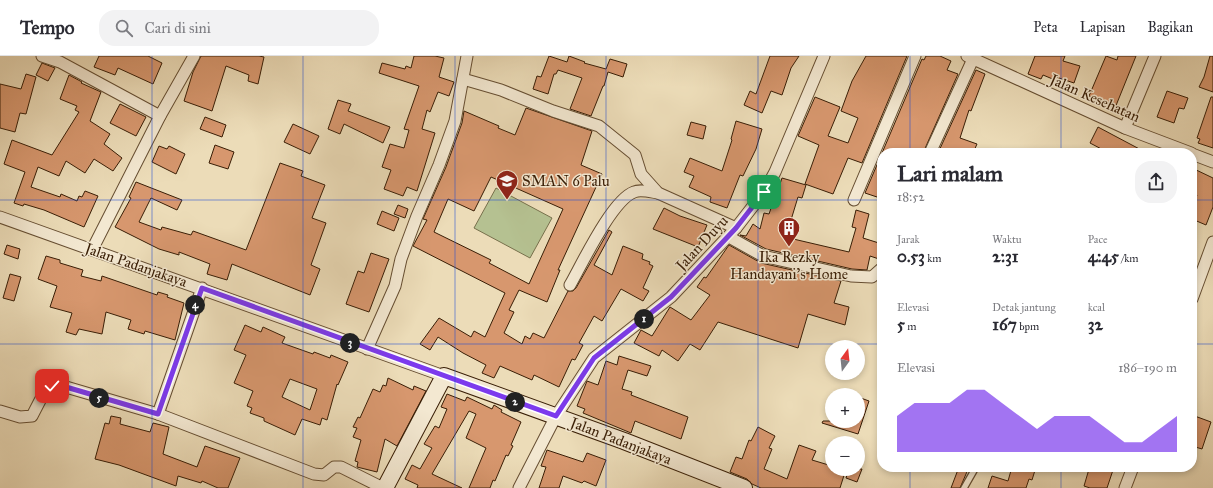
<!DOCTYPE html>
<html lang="id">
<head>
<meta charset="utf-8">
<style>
  :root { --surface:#fff; --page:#f2f2f3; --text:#2b2b33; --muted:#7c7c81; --line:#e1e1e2; --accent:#7c3aed }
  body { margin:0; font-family:"IM FELL Great Primer",serif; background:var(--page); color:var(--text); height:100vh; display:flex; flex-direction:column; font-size:15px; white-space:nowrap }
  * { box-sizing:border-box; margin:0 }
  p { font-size:13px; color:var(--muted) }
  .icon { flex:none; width:22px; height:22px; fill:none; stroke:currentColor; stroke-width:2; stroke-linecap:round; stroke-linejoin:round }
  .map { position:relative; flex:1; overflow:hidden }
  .side { position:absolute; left:877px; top:92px; width:320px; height:324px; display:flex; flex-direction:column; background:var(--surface); border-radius:16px; box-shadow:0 2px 6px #0003 }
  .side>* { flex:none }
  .needle { width:26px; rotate:15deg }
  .fabs { position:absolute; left:825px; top:284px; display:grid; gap:8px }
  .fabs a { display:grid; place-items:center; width:40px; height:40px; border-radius:50%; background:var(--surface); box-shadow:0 2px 6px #0003; font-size:20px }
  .pin { position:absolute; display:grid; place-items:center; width:34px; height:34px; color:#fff; margin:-17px; border-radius:8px; box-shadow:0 2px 6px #0006 }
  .km { position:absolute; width:20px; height:20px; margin:-10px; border-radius:50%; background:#222; color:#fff; font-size:11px; line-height:20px; text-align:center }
  .round { display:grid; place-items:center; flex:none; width:42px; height:42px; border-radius:16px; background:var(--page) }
  .summary { display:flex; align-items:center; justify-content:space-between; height:68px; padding:0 20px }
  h1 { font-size:22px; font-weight:700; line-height:30px }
  .figures { display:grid; grid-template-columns:repeat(3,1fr); gap:6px; height:68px; padding:4px 20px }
  .figures div { display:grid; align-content:center }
  .figures b { font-size:17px; font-weight:700 }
  .figures small { font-size:11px; font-weight:400 }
  .figures p { font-size:11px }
  .chart { height:112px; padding:8px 20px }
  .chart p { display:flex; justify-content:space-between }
  .chart svg { width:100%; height:72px; margin-top:4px; fill:var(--accent); opacity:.7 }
  header { display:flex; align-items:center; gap:24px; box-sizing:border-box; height:56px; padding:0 20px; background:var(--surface); border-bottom:1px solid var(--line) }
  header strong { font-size:19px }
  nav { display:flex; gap:22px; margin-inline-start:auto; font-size:14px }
  .search { width:280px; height:36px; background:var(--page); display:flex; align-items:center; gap:10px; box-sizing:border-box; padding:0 14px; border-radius:16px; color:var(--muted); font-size:15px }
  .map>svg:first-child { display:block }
  .green { fill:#b5c191; stroke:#77704c }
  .building { fill:#d7976e; stroke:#391e06; fill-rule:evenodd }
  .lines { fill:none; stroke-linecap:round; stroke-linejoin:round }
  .lane-casing { stroke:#664e32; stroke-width:8 }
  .street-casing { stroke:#664e32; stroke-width:13 }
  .secondary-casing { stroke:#391e06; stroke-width:18 }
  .lane { stroke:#f3e8d1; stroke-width:5.5 }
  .street { stroke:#f3e8d1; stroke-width:11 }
  .secondary { stroke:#f3e8d1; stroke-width:16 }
  .route-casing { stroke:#fff; stroke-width:8 }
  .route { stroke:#7c3aed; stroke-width:5 }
  .grid { fill:none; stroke:#1d4ed8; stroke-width:1; stroke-opacity:0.55 }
  .labels { text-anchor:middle; stroke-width:3; stroke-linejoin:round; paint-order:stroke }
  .street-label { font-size:15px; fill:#391e06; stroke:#f3e8d1 }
  .poi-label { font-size:15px; fill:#391e06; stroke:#f3e8d1; text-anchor:start }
</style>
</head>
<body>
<header>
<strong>Tempo</strong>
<div class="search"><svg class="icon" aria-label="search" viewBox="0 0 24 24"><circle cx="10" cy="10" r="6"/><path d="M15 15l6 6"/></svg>Cari di sini</div>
<nav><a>Peta</a><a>Lapisan</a><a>Bagikan</a></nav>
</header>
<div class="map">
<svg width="1213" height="432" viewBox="0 0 1213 432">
  <rect width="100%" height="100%" fill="#ecdcb8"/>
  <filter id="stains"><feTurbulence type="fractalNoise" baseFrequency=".005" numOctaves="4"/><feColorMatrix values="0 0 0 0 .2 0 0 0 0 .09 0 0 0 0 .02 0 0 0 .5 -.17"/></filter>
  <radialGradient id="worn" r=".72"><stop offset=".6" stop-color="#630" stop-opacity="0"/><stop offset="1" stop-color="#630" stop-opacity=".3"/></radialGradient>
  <path class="green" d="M 496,132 L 552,162 L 530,202 L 474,172 Z"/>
  <g class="building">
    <path d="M 99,0 L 148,0 L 162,7 L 153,28 L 118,12 L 115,19 L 94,11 Z"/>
    <path d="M 201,0 L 259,0 L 264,1 L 258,28 L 248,25 L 249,19 L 226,10 L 212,55 L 184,45 L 193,16 Z"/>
    <path d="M 414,0 L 435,0 L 444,2 L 439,21 L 454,26 L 449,40 L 438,36 L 430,56 L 427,54 L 422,73 L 435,77 L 417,135 L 407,131 L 403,140 L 384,133 L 391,114 L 382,111 L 390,88 L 404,92 L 409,74 L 404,73 L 419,30 L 379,17 L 382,7 L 405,13 L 406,10 L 411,12 Z"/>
    <path d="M 549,0 L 567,6 L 569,0 L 585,6 L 584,7 L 606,13 L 610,3 L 627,8 L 623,21 L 608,16 L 604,30 L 603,30 L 591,60 L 570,53 L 582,22 L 558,14 L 556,18 L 554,18 L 548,38 L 533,33 L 537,20 L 541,21 Z"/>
    <path d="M 770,0 L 799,0 L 791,12 L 782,39 L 771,35 L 762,57 L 744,49 L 750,35 L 756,38 Z"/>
    <path d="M 866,0 L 907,0 L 862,107 L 848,102 L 833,138 L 805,128 L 819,89 L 798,80 L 815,41 L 840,51 L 828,80 L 848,87 L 858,62 L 841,55 L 852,25 Z"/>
    <path d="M 926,0 L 940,0 L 951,5 L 947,14 L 958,18 L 923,97 L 882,97 L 882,134 L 880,142 L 865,137 L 922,3 L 924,4 Z"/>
    <path d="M 1035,0 L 1065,0 L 1063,5 L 1080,10 L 1074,27 L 1056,21 L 1055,24 L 1043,19 L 1041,23 L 1028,18 Z"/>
    <path d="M 1106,0 L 1117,4 L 1118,0 L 1136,0 L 1115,52 L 1089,40 Z"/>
    <path d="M 1210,0 L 1213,0 L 1213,36 L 1199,31 L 1204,21 Z"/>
    <path d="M 42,7 L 55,12 L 48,25 L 36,19 Z"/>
    <path d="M 976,14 L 985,18 L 971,55 L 969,54 L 960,82 L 977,88 L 973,97 L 938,97 Z"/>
    <path d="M 26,18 L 36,21 L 26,58 L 20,57 L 15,76 L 0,72 L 0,28 L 21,33 Z"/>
    <path d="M 69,19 L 82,26 L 81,27 L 101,36 L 90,65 L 110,78 L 104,88 L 122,102 L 113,115 L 94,103 L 85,117 L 66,105 L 59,120 L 38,111 L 31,131 L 60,141 L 61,138 L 77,145 L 79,140 L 82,141 L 85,135 L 98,140 L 84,171 L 44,154 L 24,148 L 23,150 L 14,147 L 25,116 L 4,108 L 12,84 L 52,99 L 79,56 L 75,54 L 77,50 L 60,43 Z"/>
    <path d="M 1167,35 L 1188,42 L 1184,53 L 1179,52 L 1174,67 L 1157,61 Z"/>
    <path d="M 1211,41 L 1213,41 L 1213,92 L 1198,87 L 1200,83 L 1197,82 Z"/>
    <path d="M 338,44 L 351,48 L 348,55 L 390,71 L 383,87 L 344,68 L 340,78 L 328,73 Z"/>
    <path d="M 120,48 L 146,61 L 136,80 L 110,67 Z"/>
    <path d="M 526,52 L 592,75 L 581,109 L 602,118 L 558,214 L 560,214 L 547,246 L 519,234 L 509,254 L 514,256 L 504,277 L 522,288 L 525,280 L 530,283 L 533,277 L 544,282 L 568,235 L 573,235 L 576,232 L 609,174 L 612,176 L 594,209 L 612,219 L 623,190 L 643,198 L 642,203 L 650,206 L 649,208 L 653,210 L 643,232 L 649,235 L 643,245 L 621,233 L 602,265 L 594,260 L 579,287 L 583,289 L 575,304 L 572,303 L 559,331 L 534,319 L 532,324 L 500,310 L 494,322 L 482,317 L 486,309 L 463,297 L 438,281 L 430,294 L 420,288 L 439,262 L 471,281 L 474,275 L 485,281 L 505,237 L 413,190 L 427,164 L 423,163 L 446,111 L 462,67 L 464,55 L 499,70 L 498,72 L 515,79 ZM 491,121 L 563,153 L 529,228 L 489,207 L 491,204 L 434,176 L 448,143 L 474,155 Z"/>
    <path d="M 205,61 L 226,69 L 222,81 L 200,73 Z"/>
    <path d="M 736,65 L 762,73 L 756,93 L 743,120 L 740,119 L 727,152 L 710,146 L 711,141 L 689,131 L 694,120 L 684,116 L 690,102 L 722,115 L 732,84 L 731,83 Z"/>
    <path d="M 691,66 L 706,70 L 703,83 L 687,79 Z"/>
    <path d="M 293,68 L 319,80 L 310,98 L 284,86 Z"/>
    <path d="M 1098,71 L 1113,79 L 1147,97 L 1109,97 L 1090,87 Z"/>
    <path d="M 215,89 L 234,96 L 228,113 L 209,107 Z"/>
    <path d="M 159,90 L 167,93 L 169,90 L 185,98 L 176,118 L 152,106 Z"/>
    <path d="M 280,107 L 303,115 L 301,120 L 325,129 L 312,162 L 326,167 L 311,209 L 320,213 L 310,239 L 232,208 L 227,224 L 207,218 L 210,208 L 179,196 L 179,199 L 159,193 L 115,171 L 131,142 L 129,141 L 136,126 L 182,144 L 177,154 L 151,142 L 139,166 L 161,174 L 162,171 L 191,179 L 193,175 L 246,194 Z"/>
    <path d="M 1192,112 L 1213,122 L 1213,151 L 1206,169 L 1192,163 L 1192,150 L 1197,139 L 1192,137 Z"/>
    <path d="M 782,122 L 806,129 L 802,142 L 798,141 L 791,164 L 793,165 L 789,182 L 849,196 L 856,172 L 852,171 L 856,154 L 869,158 L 863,182 L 882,188 L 882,204 L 870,200 L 867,214 L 852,213 L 766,193 L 740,179 L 746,180 L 753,168 L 760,173 L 764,157 L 769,158 L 776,138 L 772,137 L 777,127 L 780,128 Z"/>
    <path d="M 398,149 L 408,153 L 405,162 L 394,158 Z"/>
    <path d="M 664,152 L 680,160 L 707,169 L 698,191 L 653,173 Z"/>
    <path d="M 382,155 L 399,162 L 394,175 L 377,168 Z"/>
    <path d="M 7,189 L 20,193 L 18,203 L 4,198 Z"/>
    <path d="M 729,189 L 761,207 L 841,225 L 834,247 L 849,251 L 845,269 L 808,258 L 798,292 L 718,266 L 700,294 L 690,288 L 678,305 L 662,294 L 659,300 L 634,287 L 641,274 L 652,280 L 670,251 L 691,264 L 710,239 L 697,231 L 704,221 L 706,222 Z"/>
    <path d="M 371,197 L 389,203 L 369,256 L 346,248 L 358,215 L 364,217 Z"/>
    <path d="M 46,200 L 60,204 L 60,207 L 83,214 L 81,220 L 101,225 L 102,220 L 157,239 L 158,236 L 168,239 L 167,241 L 184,247 L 175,284 L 145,275 L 144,278 L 128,273 L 131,264 L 106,256 L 102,278 L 79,273 L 76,279 L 66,276 L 72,257 L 50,251 L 57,230 L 38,223 Z"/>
    <path d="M 10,218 L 21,221 L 14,245 L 3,242 Z"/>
    <path d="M 245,269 L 261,276 L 263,271 L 285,281 L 282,287 L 313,298 L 314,296 L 330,302 L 331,299 L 348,306 L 338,329 L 337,328 L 327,364 L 322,362 L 320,369 L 302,363 L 295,379 L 264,365 L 264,362 L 250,357 L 252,352 L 247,350 L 253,335 L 234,327 L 246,299 L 234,294 ZM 290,323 L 317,333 L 310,354 L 282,341 Z"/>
    <path d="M 619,300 L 651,310 L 647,320 L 628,314 L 622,333 L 632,336 L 631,339 L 688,361 L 681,383 L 635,365 L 631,377 L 583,357 L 585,353 L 577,350 L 587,325 L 598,329 L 606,305 L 617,309 Z"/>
    <path d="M 388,322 L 413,334 L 414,330 L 426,335 L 397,390 L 385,383 L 377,416 L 357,411 L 358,406 L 355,405 L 361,384 L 353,381 L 357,372 L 353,371 L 358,361 L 360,362 L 373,333 L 380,336 L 383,329 L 386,330 Z"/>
    <path d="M 447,338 L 465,345 L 467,341 L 492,353 L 494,349 L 502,354 L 501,356 L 521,366 L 511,389 L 513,390 L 508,400 L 506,399 L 495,425 L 493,424 L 490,432 L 469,432 L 486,392 L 466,382 L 476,358 L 469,355 L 432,418 L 462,432 L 417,432 L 418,429 L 405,423 L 412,409 L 420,413 L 432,392 L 424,388 L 435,370 L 439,372 L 447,353 L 441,351 Z"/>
    <path d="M 858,341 L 869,345 L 858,378 L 822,367 L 823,365 L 858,365 Z"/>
    <path d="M 1192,359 L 1211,366 L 1202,393 L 1192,390 Z"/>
    <path d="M 111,360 L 121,362 L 120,368 L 150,376 L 153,367 L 169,371 L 163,398 L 197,411 L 205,390 L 240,402 L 228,432 L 218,432 L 202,425 L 201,427 L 178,420 L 176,430 L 119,409 L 95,403 L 105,367 L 109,368 Z"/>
    <path d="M 758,371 L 775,380 L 769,392 L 772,393 L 764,413 L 787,423 L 799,389 L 816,395 L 812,404 L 832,410 L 832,413 L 846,413 L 840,432 L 761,432 L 752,428 L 747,423 L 730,416 L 736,401 L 742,403 L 749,384 L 751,385 Z"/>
    <path d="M 547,394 L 583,406 L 587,397 L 606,404 L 596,430 L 584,425 L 582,427 L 563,420 L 559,432 L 539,432 L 546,411 L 541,410 Z"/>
    <path d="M 959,411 L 969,411 L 960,432 L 951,432 Z"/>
    <path d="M 1012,411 L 1036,411 L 1032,424 L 1029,423 L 1026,432 L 988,432 L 992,420 L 1008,425 Z"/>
    <path d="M 1096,411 L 1114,411 L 1107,432 L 1090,432 L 1084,430 L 1089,413 L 1095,415 Z"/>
    <path d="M 849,413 L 862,413 L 857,426 L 846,422 Z"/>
  </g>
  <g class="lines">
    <g class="lane-casing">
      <path id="lane" d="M 964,432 L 976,411"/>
    </g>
    <g class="street-casing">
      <g id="street">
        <path d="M 42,0 L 60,6 L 160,60"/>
        <path d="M 967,0 L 1125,72 L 1191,97"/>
        <path d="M 463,23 L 501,34 L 553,55 L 599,70 L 635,99 L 641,118 L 658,137 L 736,172"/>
        <path d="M 1125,72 L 1155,0"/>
        <path d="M 930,97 L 973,3"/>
        <path d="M 1192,98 L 1213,106"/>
        <path d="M 854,144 L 915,0"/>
        <path d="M 0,161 L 444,320"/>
        <path d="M 729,181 L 763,200 L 851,220 L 872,221 L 882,212"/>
        <path d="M 92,194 L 160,60 L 194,0"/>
        <path d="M 570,229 C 582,208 612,144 634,136 C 640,133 651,136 658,137"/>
        <path d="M 1192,243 L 1213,186"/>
        <path d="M 367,293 L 395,230 L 401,203 L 417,160 L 439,109 L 455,65 L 467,0"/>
        <path d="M 0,355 L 20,361 L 32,360 L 47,331 L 66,331 L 158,358 L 314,418 L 324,419 L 334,411 L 341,411 L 383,432"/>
        <path d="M 158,358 L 202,232"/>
        <path d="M 519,432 L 556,360 L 594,302 L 671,241 L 736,172 L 764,136 L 775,116 L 824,0"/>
        <path d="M 1125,432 L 1133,411"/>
      </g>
    </g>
    <g class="secondary-casing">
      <path id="secondary" d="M 385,432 L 444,320 L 624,385 L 744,432"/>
    </g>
    <use href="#lane" class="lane"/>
    <use href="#street" class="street"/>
    <use href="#secondary" class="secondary"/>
  </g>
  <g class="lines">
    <g class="route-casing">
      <path id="route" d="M 52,330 L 66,331 L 158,358 L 202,232 L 556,360 L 594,302 L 671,241 L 736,172 L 764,136"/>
    </g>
    <use href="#route" class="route"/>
  </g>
  <path class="grid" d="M 152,0 L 152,432M 303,0 L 303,432M 455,0 L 455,432M 606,0 L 606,432M 758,0 L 758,432M 910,0 L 910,97M 1061,0 L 1061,97M 0,144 L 882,144M 1192,144 L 1213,144M 0,288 L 882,288M 1192,288 L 1213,288M 910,411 L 910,432M 1061,411 L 1061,432"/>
  <defs>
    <g id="school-pin" transform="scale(1.15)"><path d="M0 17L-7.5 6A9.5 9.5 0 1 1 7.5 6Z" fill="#8f2418" stroke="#f3e8d1"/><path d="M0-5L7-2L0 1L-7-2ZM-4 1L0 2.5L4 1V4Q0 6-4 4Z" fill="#fff"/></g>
    <g id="building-pin" transform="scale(1.15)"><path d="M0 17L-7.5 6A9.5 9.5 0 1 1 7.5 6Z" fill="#8f2418" stroke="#f3e8d1"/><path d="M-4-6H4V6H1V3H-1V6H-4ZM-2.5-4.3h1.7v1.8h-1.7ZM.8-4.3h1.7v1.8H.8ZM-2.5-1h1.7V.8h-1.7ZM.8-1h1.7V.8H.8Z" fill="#fff"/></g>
  </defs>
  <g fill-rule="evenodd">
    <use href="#school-pin" x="507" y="125"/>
    <use href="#building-pin" x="789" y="172"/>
  </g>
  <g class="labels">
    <g class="street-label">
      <text transform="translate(1095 42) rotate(24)" y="5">Jalan Kesehatan</text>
      <text transform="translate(702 187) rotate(-47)" y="5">Jalan Duyu</text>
      <text transform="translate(136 209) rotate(19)" y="5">Jalan Padanjakaya</text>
      <text transform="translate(621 385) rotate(21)" y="5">Jalan Padanjakaya</text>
    </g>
    <g class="poi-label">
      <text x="522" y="130">SMAN 6 Palu</text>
      <text x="789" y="206" text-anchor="middle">Ika Rezky<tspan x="789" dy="17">Handayani's Home</tspan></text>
    </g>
  </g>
  <rect width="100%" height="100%" filter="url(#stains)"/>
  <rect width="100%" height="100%" fill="url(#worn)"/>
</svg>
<div class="fabs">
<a><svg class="needle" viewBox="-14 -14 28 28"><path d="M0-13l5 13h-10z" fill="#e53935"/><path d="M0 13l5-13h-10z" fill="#7c7c81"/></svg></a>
<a>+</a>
<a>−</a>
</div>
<div class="pin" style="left:764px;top:136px;background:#1e9e55"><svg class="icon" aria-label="arrive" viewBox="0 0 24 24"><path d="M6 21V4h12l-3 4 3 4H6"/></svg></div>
<div class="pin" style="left:52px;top:330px;background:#d93025"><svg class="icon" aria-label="check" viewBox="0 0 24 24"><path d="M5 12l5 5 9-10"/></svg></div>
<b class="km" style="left:644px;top:263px">1</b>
<b class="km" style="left:515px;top:346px">2</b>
<b class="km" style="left:350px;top:287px">3</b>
<b class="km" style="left:195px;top:249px">4</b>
<b class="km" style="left:99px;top:342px">5</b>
<section class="side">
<div class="summary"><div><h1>Lari malam</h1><p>18:52</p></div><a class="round"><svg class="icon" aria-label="share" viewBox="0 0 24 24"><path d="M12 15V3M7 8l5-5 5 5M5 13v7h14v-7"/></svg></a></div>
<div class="figures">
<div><p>Jarak</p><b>0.53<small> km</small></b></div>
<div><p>Waktu</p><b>2:31</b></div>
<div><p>Pace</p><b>4:45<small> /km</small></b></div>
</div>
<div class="figures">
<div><p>Elevasi</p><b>5<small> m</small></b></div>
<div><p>Detak jantung</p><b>167<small> bpm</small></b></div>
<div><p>kcal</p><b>32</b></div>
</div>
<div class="chart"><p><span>Elevasi</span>186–190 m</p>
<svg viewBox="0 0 160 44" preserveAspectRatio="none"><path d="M0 44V22L10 14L20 14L30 14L40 6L50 6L60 14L70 22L80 30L90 22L100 22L110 22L120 30L130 38L140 38L150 30L160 22V44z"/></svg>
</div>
</section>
</div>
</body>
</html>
